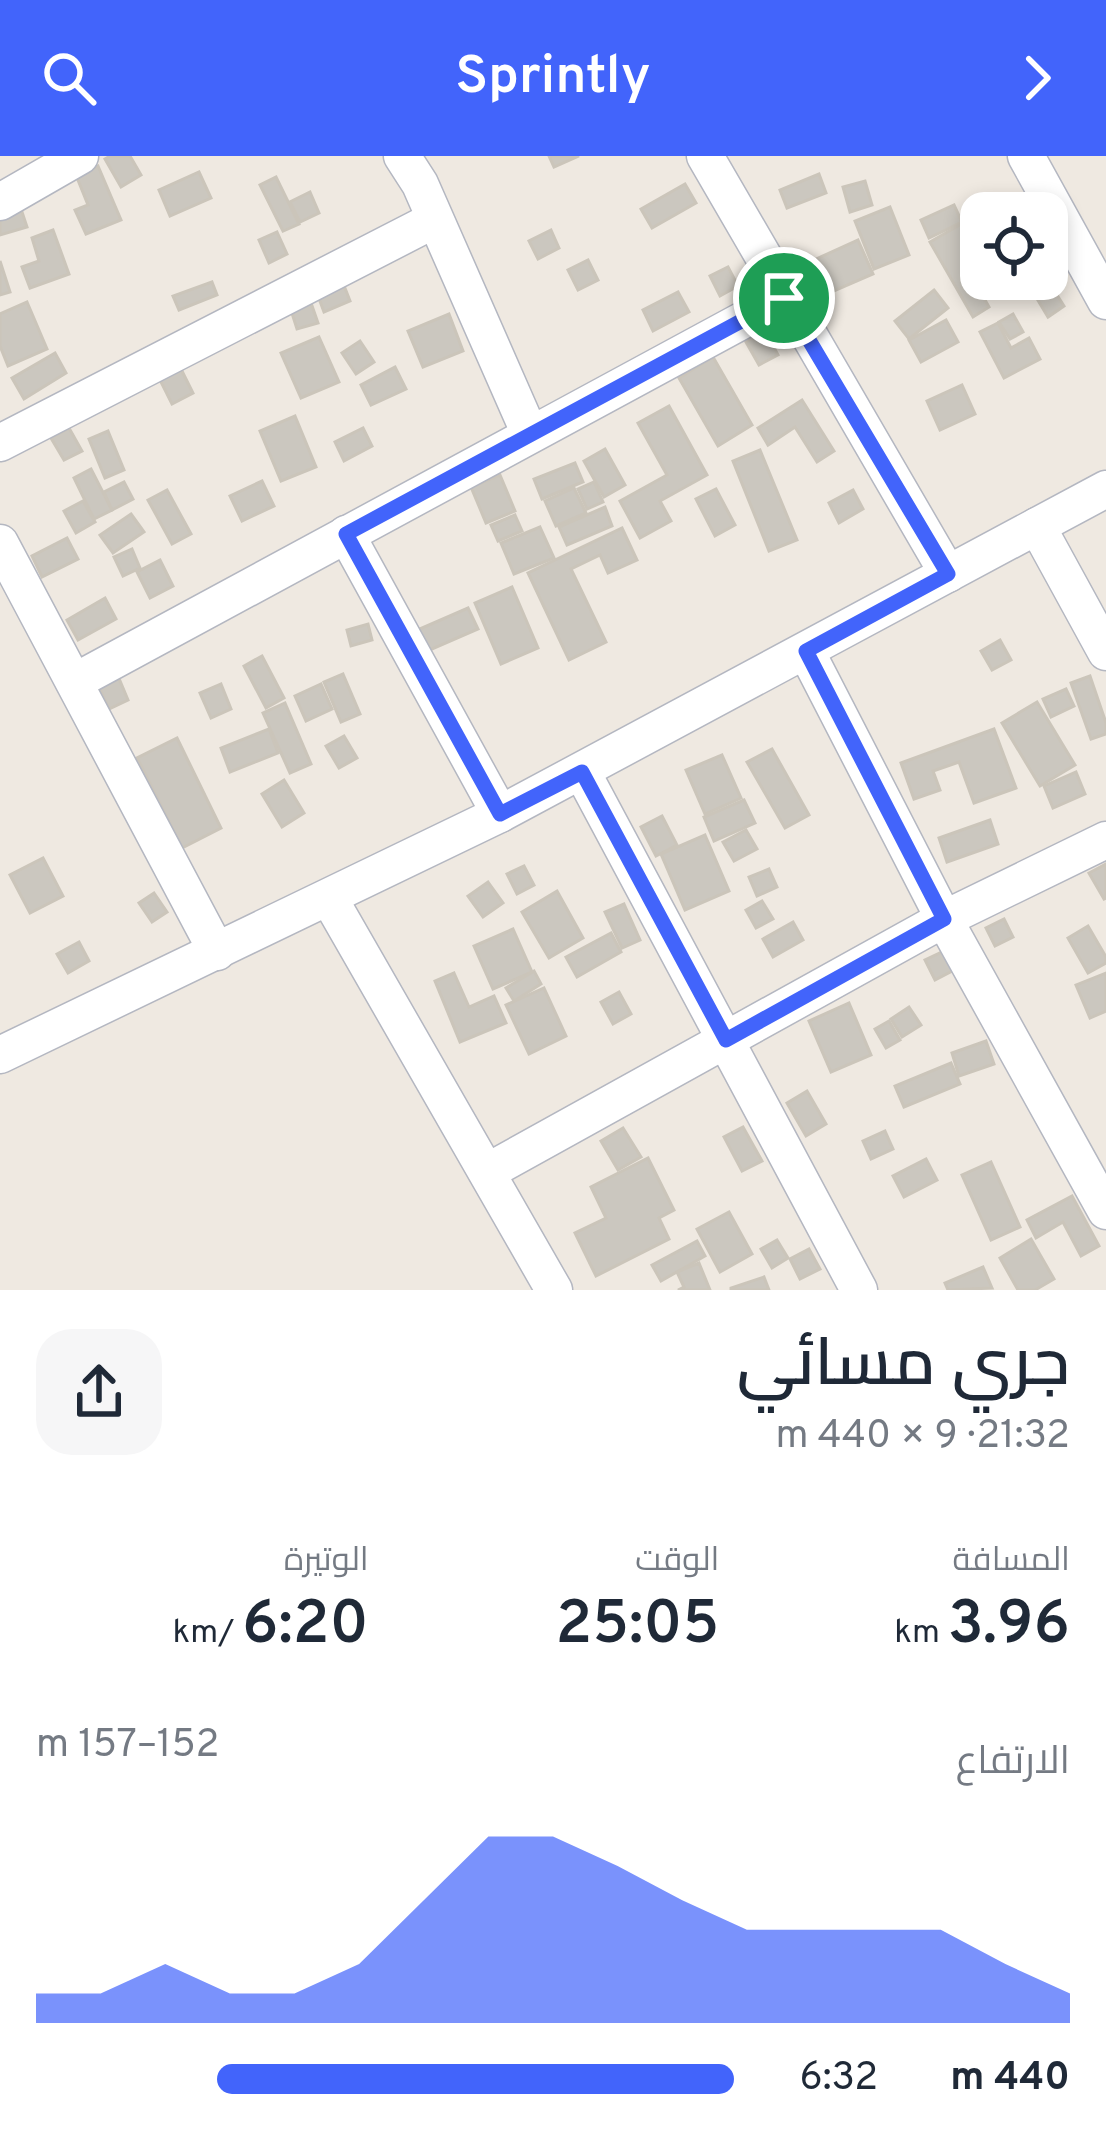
<!DOCTYPE html>
<html lang="ar">
<head>
<meta charset="utf-8">
<style>
  :root { --surface:#fff; --page:#f6f6f7; --text:#1f2937; --muted:#747a83; --accent:#4264fb }
  body { margin:0; font-family:Overpass,Cairo,sans-serif; background:var(--page); color:var(--text); direction:rtl; height:100vh; display:flex; flex-direction:column; font-size:45px; white-space:nowrap }
  * { box-sizing:border-box; margin:0 }
  p { font-size:39px; color:var(--muted) }
  .icon { flex:none; width:66px; height:66px; fill:none; stroke:currentColor; stroke-width:2; stroke-linecap:round; stroke-linejoin:round }
  .map { position:relative; height:1134px; overflow:hidden; direction:ltr }
  .panel { display:flex; flex-direction:column; background:var(--surface); flex:1 }
  .panel>* { flex:none }
  .tools { position:absolute; left:960px; top:36px; display:grid; gap:24px }
  .tools a { display:grid; place-items:center; width:108px; height:108px; border-radius:24px; background:var(--surface); box-shadow:0 6px 18px #0003; font-size:60px }
  .pin { position:absolute; display:grid; place-items:center; width:102px; height:102px; color:#fff; margin:-51px; border:6px solid #fff; border-radius:50%; box-shadow:0 3px 12px #0007 }
  .round { display:grid; place-items:center; flex:none; width:126px; height:126px; border-radius:36px; background:var(--page) }
  .summary { display:flex; align-items:center; justify-content:space-between; height:204px; padding:0 36px }
  h1 { font-size:66px; font-weight:600; line-height:90px }
  .metrics { display:grid; grid-template-columns:repeat(3,1fr); gap:18px; height:204px; padding:12px 36px }
  .metrics div { display:grid; align-content:center }
  .metrics b { font-size:60px; font-weight:600 }
  .metrics small { font-size:33px; font-weight:400 }
  .metrics p { font-size:33px }
  .chart { height:336px; padding:24px 36px }
  .chart p { display:flex; justify-content:space-between }
  .chart svg { width:100%; height:216px; margin-top:12px; fill:var(--accent); opacity:.7 }
  ul { padding:0 36px; list-style:none; font-size:39px }
  li { display:grid; grid-template-columns:192px 144px 1fr; align-items:center; height:90px }
  li i { height:30px; border-radius:15px; background:var(--accent) }
  header { display:flex; justify-content:space-between; align-items:center; height:156px; padding:0 36px; background:var(--accent); color:#fff; font-size:54px; font-weight:600 }
  .map>svg:first-child { display:block }
  .building { fill:#cbc7bf; stroke:#cbc5ba; stroke-width:3 }
  .lines { fill:none; stroke-linecap:round; stroke-linejoin:round }
  .minor-casing { stroke:#b4b7c1; stroke-width:39 }
  .minor { stroke:#fff; stroke-width:36 }
  .route-casing { stroke:#fff; stroke-width:24 }
  .route { stroke:#4264fb; stroke-width:15 }
</style>
</head>
<body>
<header><svg class="icon" aria-label="forward" viewBox="0 0 24 24"><path d="M9 5l7 7-7 7"/></svg>Sprintly<svg class="icon" aria-label="search" viewBox="0 0 24 24"><circle cx="10" cy="10" r="6"/><path d="M15 15l6 6"/></svg></header>
<div class="map">
<svg width="1106" height="1134" viewBox="0 0 1106 1134">
  <rect width="100%" height="100%" fill="#efe9e1"/>
  <g class="building">
    <path d="M 110,0 L 130,0 L 141,19 L 121,31 L 105,3 Z"/>
    <path d="M 549,0 L 579,0 L 554,11 Z"/>
    <path d="M 98,10 L 121,64 L 86,78 L 75,54 L 88,49 L 76,19 Z"/>
    <path d="M 199,16 L 211,42 L 170,60 L 159,34 Z"/>
    <path d="M 819,18 L 826,37 L 787,52 L 780,34 Z"/>
    <path d="M 276,21 L 299,68 L 283,75 L 260,29 Z"/>
    <path d="M 865,25 L 872,49 L 850,56 L 843,31 Z"/>
    <path d="M 685,28 L 696,47 L 652,72 L 641,53 Z"/>
    <path d="M 310,36 L 319,57 L 300,66 L 290,46 Z"/>
    <path d="M 954,49 L 962,66 L 929,82 L 921,64 Z"/>
    <path d="M 20,50 L 27,71 L 0,79 L 0,56 Z"/>
    <path d="M 890,51 L 909,99 L 874,113 L 855,65 Z"/>
    <path d="M 963,67 L 981,99 L 981,116 L 972,121 L 989,151 L 973,161 L 930,86 Z"/>
    <path d="M 53,74 L 69,118 L 30,132 L 22,111 L 39,105 L 32,82 Z"/>
    <path d="M 551,74 L 559,92 L 538,103 L 529,85 Z"/>
    <path d="M 277,76 L 287,98 L 269,107 L 259,84 Z"/>
    <path d="M 858,84 L 873,118 L 829,137 L 814,104 Z"/>
    <path d="M 588,104 L 598,124 L 578,134 L 568,114 Z"/>
    <path d="M 0,105 L 10,136 L 0,139 Z"/>
    <path d="M 728,111 L 738,130 L 720,140 L 710,120 Z"/>
    <path d="M 212,126 L 217,139 L 179,154 L 173,140 Z"/>
    <path d="M 343,127 L 350,145 L 324,156 L 317,137 Z"/>
    <path d="M 1052,131 L 1064,150 L 1048,161 L 1036,141 Z"/>
    <path d="M 934,134 L 948,152 L 909,183 L 895,165 Z"/>
    <path d="M 678,136 L 689,156 L 653,175 L 643,154 Z"/>
    <path d="M 310,144 L 318,167 L 297,173 L 290,151 Z"/>
    <path d="M 27,146 L 47,193 L 8,210 L 0,190 L 0,158 Z"/>
    <path d="M 449,158 L 463,195 L 423,211 L 408,175 Z"/>
    <path d="M 1013,158 L 1023,176 L 1010,183 L 999,166 Z"/>
    <path d="M 946,164 L 958,186 L 921,206 L 909,184 Z"/>
    <path d="M 998,167 L 1011,192 L 1029,182 L 1040,203 L 1004,222 L 980,176 Z"/>
    <path d="M 765,175 L 778,199 L 759,209 L 746,186 Z"/>
    <path d="M 319,181 L 339,226 L 301,242 L 281,197 Z"/>
    <path d="M 360,185 L 374,206 L 356,218 L 342,197 Z"/>
    <path d="M 55,197 L 66,217 L 24,243 L 12,222 Z"/>
    <path d="M 713,201 L 752,269 L 718,290 L 679,222 Z"/>
    <path d="M 179,209 L 193,237 L 172,248 L 158,220 Z"/>
    <path d="M 395,211 L 406,233 L 371,249 L 361,229 Z"/>
    <path d="M 962,229 L 975,258 L 940,274 L 927,245 Z"/>
    <path d="M 802,244 L 834,295 L 817,306 L 795,271 L 768,289 L 758,272 Z"/>
    <path d="M 669,250 L 707,319 L 660,345 L 671,365 L 640,382 L 620,345 L 667,319 L 638,267 Z"/>
    <path d="M 295,260 L 316,311 L 281,325 L 260,275 Z"/>
    <path d="M 69,272 L 82,295 L 64,304 L 51,282 Z"/>
    <path d="M 363,272 L 372,290 L 344,305 L 335,286 Z"/>
    <path d="M 108,275 L 124,314 L 105,322 L 89,283 Z"/>
    <path d="M 605,293 L 625,329 L 604,341 L 584,305 Z"/>
    <path d="M 760,294 L 797,384 L 769,395 L 733,305 Z"/>
    <path d="M 575,307 L 583,326 L 542,343 L 534,323 Z"/>
    <path d="M 91,313 L 112,354 L 94,363 L 74,322 Z"/>
    <path d="M 500,319 L 515,355 L 486,367 L 471,331 Z"/>
    <path d="M 262,325 L 274,350 L 242,365 L 230,340 Z"/>
    <path d="M 124,326 L 133,343 L 112,354 L 104,336 Z"/>
    <path d="M 594,326 L 603,346 L 587,353 L 578,333 Z"/>
    <path d="M 574,332 L 586,357 L 556,370 L 545,345 Z"/>
    <path d="M 716,333 L 735,369 L 715,380 L 696,343 Z"/>
    <path d="M 167,334 L 191,378 L 172,388 L 148,344 Z"/>
    <path d="M 853,334 L 863,353 L 839,367 L 829,347 Z"/>
    <path d="M 83,345 L 95,366 L 76,377 L 64,355 Z"/>
    <path d="M 605,351 L 612,370 L 567,389 L 559,371 Z"/>
    <path d="M 131,358 L 144,376 L 113,397 L 100,379 Z"/>
    <path d="M 515,359 L 522,375 L 498,385 L 491,369 Z"/>
    <path d="M 540,371 L 554,402 L 514,418 L 501,387 Z"/>
    <path d="M 622,372 L 637,404 L 608,417 L 600,399 L 571,413 L 606,486 L 569,504 L 528,417 Z"/>
    <path d="M 67,382 L 78,403 L 42,421 L 32,400 Z"/>
    <path d="M 132,393 L 140,412 L 123,420 L 114,401 Z"/>
    <path d="M 160,404 L 173,430 L 150,442 L 137,416 Z"/>
    <path d="M 512,431 L 538,492 L 501,508 L 475,447 Z"/>
    <path d="M 105,442 L 116,463 L 78,484 L 67,464 Z"/>
    <path d="M 468,452 L 478,473 L 425,496 L 415,475 Z"/>
    <path d="M 368,468 L 372,484 L 351,490 L 347,474 Z"/>
    <path d="M 1000,484 L 1011,504 L 992,514 L 981,495 Z"/>
    <path d="M 262,500 L 284,542 L 266,552 L 244,510 Z"/>
    <path d="M 343,518 L 360,558 L 341,566 L 324,526 Z"/>
    <path d="M 118,520 L 128,544 L 109,553 L 98,529 Z"/>
    <path d="M 1090,520 L 1106,567 L 1106,578 L 1091,583 L 1071,527 Z"/>
    <path d="M 221,528 L 231,553 L 211,562 L 200,537 Z"/>
    <path d="M 321,528 L 332,553 L 306,565 L 295,540 Z"/>
    <path d="M 1066,533 L 1074,550 L 1051,561 L 1043,543 Z"/>
    <path d="M 1037,546 L 1075,609 L 1040,630 L 1002,567 Z"/>
    <path d="M 285,547 L 311,608 L 290,617 L 263,557 Z"/>
    <path d="M 269,573 L 278,597 L 230,616 L 221,592 Z"/>
    <path d="M 994,573 L 1016,632 L 974,647 L 959,606 L 933,615 L 940,634 L 914,643 L 901,607 Z"/>
    <path d="M 344,580 L 357,602 L 339,612 L 326,590 Z"/>
    <path d="M 177,582 L 221,672 L 182,692 L 137,602 Z"/>
    <path d="M 772,593 L 809,659 L 785,672 L 747,606 Z"/>
    <path d="M 722,599 L 741,642 L 705,658 L 686,614 Z"/>
    <path d="M 1076,616 L 1085,638 L 1053,652 L 1044,630 Z"/>
    <path d="M 284,624 L 304,657 L 282,671 L 262,638 Z"/>
    <path d="M 744,644 L 755,667 L 714,685 L 704,661 Z"/>
    <path d="M 662,660 L 677,689 L 656,700 L 641,671 Z"/>
    <path d="M 990,664 L 998,688 L 947,706 L 939,682 Z"/>
    <path d="M 746,674 L 757,693 L 734,705 L 723,686 Z"/>
    <path d="M 705,679 L 729,735 L 685,754 L 661,698 Z"/>
    <path d="M 43,702 L 63,740 L 30,757 L 10,719 Z"/>
    <path d="M 1106,708 L 1106,742 L 1104,743 L 1089,717 Z"/>
    <path d="M 524,710 L 534,729 L 517,738 L 507,718 Z"/>
    <path d="M 769,713 L 777,731 L 757,740 L 749,721 Z"/>
    <path d="M 488,726 L 503,747 L 483,761 L 468,740 Z"/>
    <path d="M 557,735 L 583,782 L 549,802 L 522,756 Z"/>
    <path d="M 154,737 L 167,756 L 152,766 L 139,747 Z"/>
    <path d="M 762,745 L 773,763 L 756,772 L 746,754 Z"/>
    <path d="M 624,748 L 640,784 L 622,792 L 605,756 Z"/>
    <path d="M 1004,763 L 1013,781 L 995,790 L 986,772 Z"/>
    <path d="M 793,766 L 803,784 L 773,801 L 763,783 Z"/>
    <path d="M 1088,770 L 1106,801 L 1106,807 L 1088,817 L 1068,782 Z"/>
    <path d="M 513,773 L 532,816 L 493,833 L 474,790 Z"/>
    <path d="M 611,777 L 621,796 L 577,821 L 566,801 Z"/>
    <path d="M 79,786 L 89,805 L 68,817 L 57,798 Z"/>
    <path d="M 944,795 L 954,814 L 935,824 L 925,804 Z"/>
    <path d="M 534,815 L 541,828 L 514,845 L 506,832 Z"/>
    <path d="M 454,817 L 469,851 L 494,840 L 506,867 L 460,886 L 435,825 Z"/>
    <path d="M 1106,817 L 1106,855 L 1090,862 L 1076,829 Z"/>
    <path d="M 544,832 L 566,880 L 529,898 L 506,849 Z"/>
    <path d="M 619,836 L 631,858 L 613,868 L 601,846 Z"/>
    <path d="M 849,847 L 871,899 L 831,916 L 809,865 Z"/>
    <path d="M 909,851 L 921,869 L 902,881 L 891,863 Z"/>
    <path d="M 889,865 L 900,884 L 886,892 L 875,873 Z"/>
    <path d="M 986,885 L 994,908 L 959,920 L 952,897 Z"/>
    <path d="M 951,907 L 960,928 L 904,951 L 895,930 Z"/>
    <path d="M 807,935 L 826,968 L 806,980 L 787,947 Z"/>
    <path d="M 743,971 L 762,1005 L 742,1015 L 724,981 Z"/>
    <path d="M 623,972 L 641,1001 L 618,1014 L 601,985 Z"/>
    <path d="M 885,975 L 893,993 L 871,1003 L 863,985 Z"/>
    <path d="M 648,1002 L 674,1054 L 659,1062 L 669,1083 L 596,1120 L 575,1077 L 606,1062 L 591,1031 Z"/>
    <path d="M 926,1003 L 937,1024 L 904,1041 L 893,1020 Z"/>
    <path d="M 991,1006 L 1020,1071 L 991,1084 L 962,1019 Z"/>
    <path d="M 1072,1040 L 1099,1090 L 1081,1100 L 1063,1066 L 1036,1082 L 1027,1064 Z"/>
    <path d="M 729,1056 L 752,1098 L 720,1116 L 697,1073 Z"/>
    <path d="M 1031,1083 L 1054,1123 L 1035,1134 L 1018,1134 L 1000,1102 Z"/>
    <path d="M 777,1084 L 788,1102 L 772,1112 L 761,1093 Z"/>
    <path d="M 697,1085 L 705,1100 L 661,1125 L 652,1109 Z"/>
    <path d="M 809,1093 L 820,1113 L 800,1123 L 790,1103 Z"/>
    <path d="M 699,1107 L 710,1134 L 678,1134 L 684,1131 L 677,1116 Z"/>
    <path d="M 983,1111 L 992,1132 L 948,1134 L 945,1127 Z"/>
    <path d="M 764,1121 L 769,1134 L 731,1134 L 731,1132 Z"/>
  </g>
  <g class="lines">
    <g class="minor-casing">
      <g id="minor">
        <path d="M 402,0 L 420,28 L 529,276"/>
        <path d="M 705,0 L 948,418"/>
        <path d="M 1026,0 L 1106,145"/>
        <path d="M 0,46 L 80,0"/>
        <path d="M 0,287 L 432,65"/>
        <path d="M 1037,370 L 1106,496"/>
        <path d="M 346,378 L 500,658"/>
        <path d="M 0,387 L 217,796"/>
        <path d="M 806,495 L 944,763 L 1106,1055"/>
        <path d="M 76,525 L 784,142"/>
        <path d="M 582,616 L 859,1134"/>
        <path d="M 329,742 L 554,1134"/>
        <path d="M 0,899 L 500,658 L 1106,333"/>
        <path d="M 487,1016 L 944,763 L 1106,684"/>
      </g>
    </g>
    <use href="#minor" class="minor"/>
  </g>
  <g class="lines">
    <g class="route-casing">
      <path id="route" d="M 784,142 L 948,418 L 806,495 L 944,763 L 726,884 L 582,616 L 500,658 L 346,378 Z"/>
    </g>
    <use href="#route" class="route"/>
  </g>
</svg>
<div class="tools">
<a><svg class="icon" aria-label="locate" viewBox="0 0 24 24"><circle cx="12" cy="12" r="6"/><path d="M12 2v4M12 18v4M2 12h4M18 12h4"/></svg></a>
</div>
<div class="pin" style="left:784px;top:142px;background:#1e9e55"><svg class="icon" aria-label="arrive" viewBox="0 0 24 24"><path d="M6 21V4h12l-3 4 3 4H6"/></svg></div>
</div>
<section class="panel">
<div class="summary"><div><h1>جري مسائي</h1><p>21:32 · 9 × 440 m</p></div><a class="round"><svg class="icon" aria-label="share" viewBox="0 0 24 24"><path d="M12 15V3M7 8l5-5 5 5M5 13v7h14v-7"/></svg></a></div>
<div class="metrics">
<div><p>المسافة</p><b>3.96<small> km</small></b></div>
<div><p>الوقت</p><b>25:05</b></div>
<div><p>الوتيرة</p><b>6:20<small> /km</small></b></div>
</div>
<div class="chart"><p><span>الارتفاع</span>152–157 m</p>
<svg viewBox="0 0 160 44" preserveAspectRatio="none"><path d="M0 44V38L10 38L20 32L30 38L40 38L50 32L60 19L70 6L80 6L90 12L100 19L110 25L120 25L130 25L140 25L150 32L160 38V44z"/></svg>
</div>
<ul>
<li><b>440 m</b>6:32<i style="width:74%"></i></li>
</ul>
</section>
</body>
</html>
